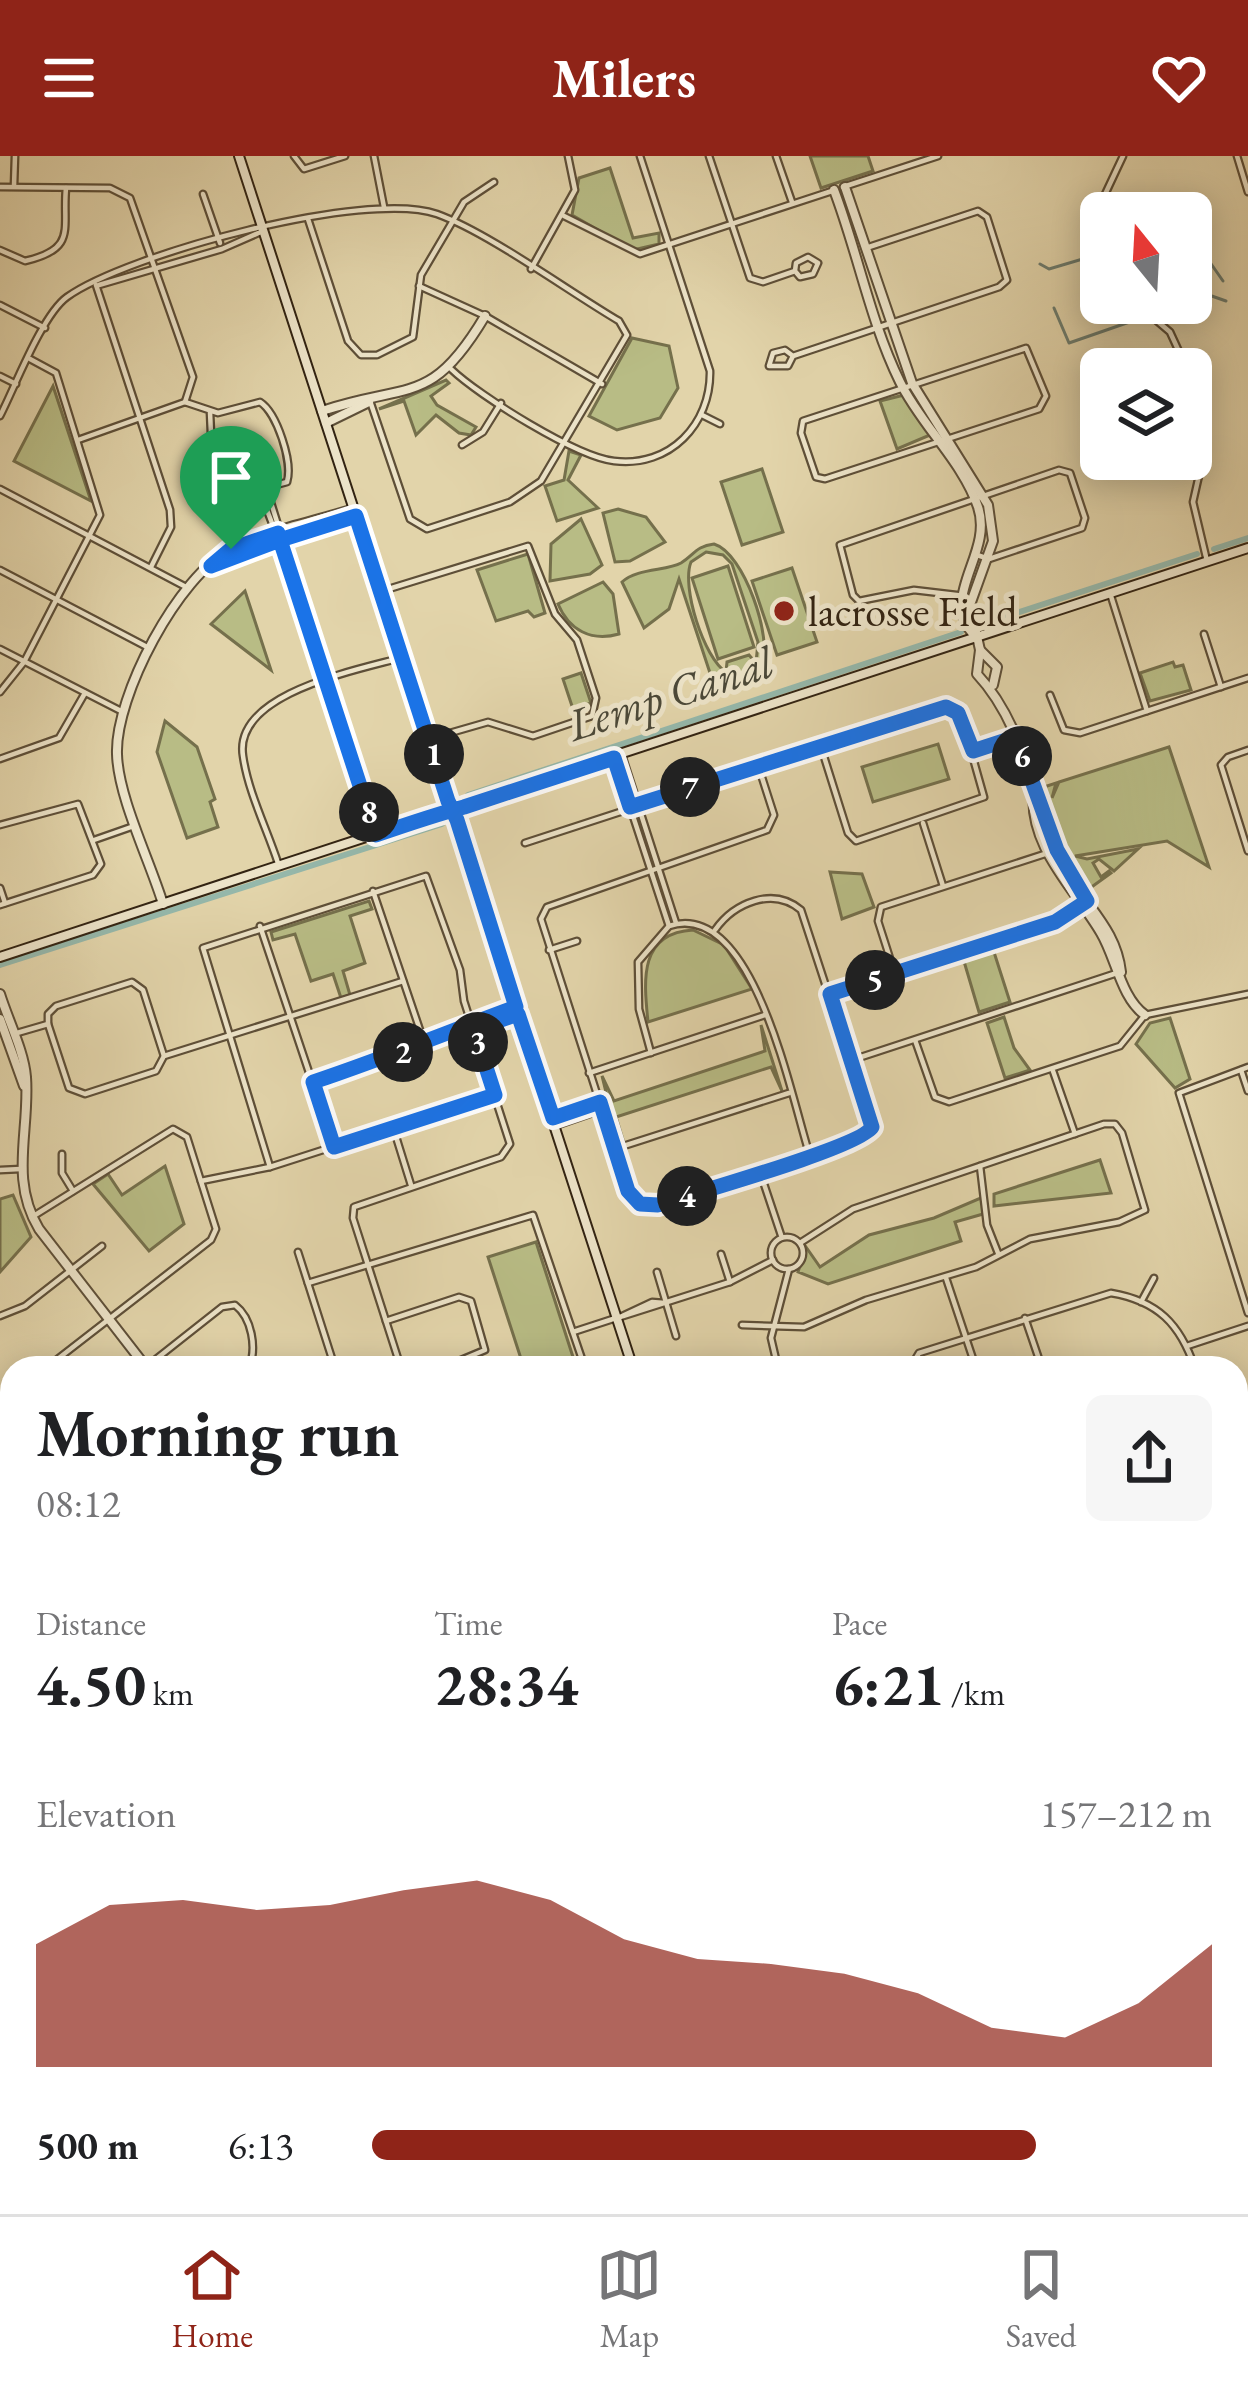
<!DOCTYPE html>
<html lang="en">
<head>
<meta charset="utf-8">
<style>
  :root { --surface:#fff; --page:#f6f6f6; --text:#202124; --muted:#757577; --line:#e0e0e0; --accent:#8f2418 }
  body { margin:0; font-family:"EB Garamond",serif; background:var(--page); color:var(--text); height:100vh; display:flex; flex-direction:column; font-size:45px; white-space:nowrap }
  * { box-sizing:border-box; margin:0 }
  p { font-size:39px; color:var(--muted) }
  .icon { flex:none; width:66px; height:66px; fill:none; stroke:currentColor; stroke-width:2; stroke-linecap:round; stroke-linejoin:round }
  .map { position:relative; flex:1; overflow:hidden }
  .details { position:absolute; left:0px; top:1200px; width:1248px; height:858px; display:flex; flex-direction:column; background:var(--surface); border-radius:36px 36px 0 0; box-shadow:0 6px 30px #0003 }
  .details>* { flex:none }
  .needle { width:78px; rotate:342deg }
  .tools { position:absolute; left:1080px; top:36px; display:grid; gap:24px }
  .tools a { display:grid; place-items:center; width:132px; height:132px; border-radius:18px; background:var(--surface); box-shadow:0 6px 30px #0003; font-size:60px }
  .pin { position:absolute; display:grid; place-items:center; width:102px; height:102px; color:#fff; margin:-123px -51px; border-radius:50% 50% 50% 0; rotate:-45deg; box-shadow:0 0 12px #0007 }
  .pin .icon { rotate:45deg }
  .km { position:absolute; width:60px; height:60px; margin:-30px; border-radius:50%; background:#222; color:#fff; font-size:33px; line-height:60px; text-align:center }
  .round { display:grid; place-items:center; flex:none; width:126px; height:126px; border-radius:18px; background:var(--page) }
  .summary { display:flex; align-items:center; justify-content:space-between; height:204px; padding:0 36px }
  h1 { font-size:66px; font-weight:700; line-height:90px }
  .metrics { display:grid; grid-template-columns:repeat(3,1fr); gap:18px; height:204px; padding:12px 36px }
  .metrics div { display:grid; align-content:center }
  .metrics b { font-size:60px; font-weight:700 }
  .metrics small { font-size:33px; font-weight:400 }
  .metrics p { font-size:33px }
  .chart { height:336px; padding:24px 36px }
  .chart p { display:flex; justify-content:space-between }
  .chart svg { width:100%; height:216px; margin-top:12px; fill:var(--accent); opacity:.7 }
  ul { padding:0 36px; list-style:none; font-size:39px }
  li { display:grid; grid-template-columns:192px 144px 1fr; align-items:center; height:90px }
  li i { height:30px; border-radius:15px; background:var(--accent) }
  header { display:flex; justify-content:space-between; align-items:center; height:156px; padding:0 36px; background:var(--accent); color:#fff; font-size:54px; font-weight:700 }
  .tab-bar { display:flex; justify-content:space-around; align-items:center; height:168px; border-top:3px solid var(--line); background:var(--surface); font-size:33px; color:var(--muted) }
  .tab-bar a { display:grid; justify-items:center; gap:6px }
  .tab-bar .current { color:var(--accent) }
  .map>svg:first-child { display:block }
  .green { fill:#b8bc85; stroke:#75704c; stroke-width:3; fill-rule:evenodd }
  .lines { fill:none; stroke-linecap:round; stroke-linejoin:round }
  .stream { stroke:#6d7c6e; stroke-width:3 }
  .canal { stroke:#95b8ab; stroke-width:6 }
  .minor-casing { stroke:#5e4f38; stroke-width:9 }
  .tertiary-casing { stroke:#5e4f38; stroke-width:12 }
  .secondary-casing { stroke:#322312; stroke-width:12 }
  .minor { stroke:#ece3c8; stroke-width:4.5 }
  .tertiary { stroke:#ece3c8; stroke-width:8 }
  .secondary { stroke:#ece3c8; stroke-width:8 }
  .route-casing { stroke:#fff; stroke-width:24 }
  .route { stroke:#1a73e8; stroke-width:15 }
  .poi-dot { fill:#8f2418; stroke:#ece3c8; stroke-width:4.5 }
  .labels { text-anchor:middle; stroke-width:10; stroke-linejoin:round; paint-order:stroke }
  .poi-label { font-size:42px; fill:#322312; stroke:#ece3c8; text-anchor:start }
  .water-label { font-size:45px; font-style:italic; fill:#4b4838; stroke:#ece3c8 }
</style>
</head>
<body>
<header><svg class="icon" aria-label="menu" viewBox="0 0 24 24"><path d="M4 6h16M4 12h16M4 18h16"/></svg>Milers<svg class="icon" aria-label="heart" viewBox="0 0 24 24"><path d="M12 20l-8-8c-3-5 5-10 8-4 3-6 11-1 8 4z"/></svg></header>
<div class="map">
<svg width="1248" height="2058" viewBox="0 0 1248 2058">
  <rect width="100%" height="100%" fill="#e2d4aa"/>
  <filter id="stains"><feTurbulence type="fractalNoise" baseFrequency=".00167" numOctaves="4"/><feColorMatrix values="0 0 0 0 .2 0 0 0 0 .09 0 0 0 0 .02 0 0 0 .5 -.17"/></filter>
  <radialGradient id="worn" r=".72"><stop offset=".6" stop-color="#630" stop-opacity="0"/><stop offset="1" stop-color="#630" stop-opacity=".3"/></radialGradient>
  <g class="green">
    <path d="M 810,0 L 868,0 L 873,15 L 821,32 Z"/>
    <path d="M 610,12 L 633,82 L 659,77 L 659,88 L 633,94 L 572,59 L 579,22 Z"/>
    <path d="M 632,182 L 669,190 L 678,232 L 660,262 L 617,274 L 589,260 Z"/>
    <path d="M 446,224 L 449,227 L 431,240 L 437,249 L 476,271 L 471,279 L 459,277 L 436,259 L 416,279 L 404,245 L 379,253 Z"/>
    <path d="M 53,230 L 91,345 L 14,305 Z"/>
    <path d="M 904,239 L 930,279 L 897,293 L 880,245 Z"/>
    <path d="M 569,295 L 581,299 L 568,324 L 598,352 L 557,365 L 545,330 L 564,324 Z"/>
    <path d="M 762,313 L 783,376 L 742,389 L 721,326 Z"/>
    <path d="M 618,353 L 646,361 L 665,386 L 630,405 L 615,406 L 603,357 Z"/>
    <path d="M 581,363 L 602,409 L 590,418 L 550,425 L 551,388 Z"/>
    <path d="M 714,388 C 744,397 773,482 762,510 L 742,524 L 720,521 L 713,526 L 679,423 L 669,453 L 644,472 L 622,426 C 637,412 667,415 681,407 C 694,399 696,390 714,388 ZM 706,396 L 723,399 L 732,408 L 758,486 L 756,507 L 749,499 L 727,506 L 726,516 C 704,502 681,431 691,406 Z"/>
    <path d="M 528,398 L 545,457 L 534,461 L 528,455 L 496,465 L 477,414 Z"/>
    <path d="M 728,410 L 754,491 L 718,503 L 692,422 Z"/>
    <path d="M 792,412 L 817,486 L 777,499 L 752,425 Z"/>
    <path d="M 603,426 L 613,438 L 619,478 C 591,486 569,474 558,448 Z"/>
    <path d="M 245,435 L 271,514 L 211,468 Z"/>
    <path d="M 1173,506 L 1175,511 L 1183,509 L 1191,534 L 1150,545 L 1140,517 Z"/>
    <path d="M 581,517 L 591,547 L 573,553 L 563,523 Z"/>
    <path d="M 165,565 L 197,591 L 215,643 L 210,646 L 218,671 L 187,682 L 157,596 Z"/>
    <path d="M 938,588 L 949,623 L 873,646 L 862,611 Z"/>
    <path d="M 1169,591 L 1209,711 L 1167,685 L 1075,700 L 1087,703 L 1138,693 L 1114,715 L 1099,703 L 1093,707 L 1101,721 L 1109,715 L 1111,717 L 1086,735 L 1062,692 L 1041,632 L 1056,627 L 1052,642 L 1059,626 Z"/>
    <path d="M 830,716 L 862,718 L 874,751 L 842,763 Z"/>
    <path d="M 369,745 L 372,753 L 350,760 L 365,807 L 343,815 L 350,839 L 341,842 L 333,818 L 311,825 L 295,778 L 273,784 L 271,776 Z"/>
    <path d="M 693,774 L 724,789 L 752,833 L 648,866 C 644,826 638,777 693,774 Z"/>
    <path d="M 993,793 L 1010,846 L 979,856 L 963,802 Z"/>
    <path d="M 1004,861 L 1014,892 L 1030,914 L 1005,922 L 987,867 Z"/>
    <path d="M 1170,862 L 1190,923 L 1175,932 L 1136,888 L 1150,867 Z"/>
    <path d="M 761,869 L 782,935 L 771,911 L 616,961 L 624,987 L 618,985 L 602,920 L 614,945 L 765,895 Z"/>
    <path d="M 1100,1004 L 1111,1037 L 994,1050 L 994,1038 Z"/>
    <path d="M 165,1010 L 184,1068 L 149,1095 L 93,1028 L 108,1018 L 122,1039 Z"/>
    <path d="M 13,1039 L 31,1081 L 0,1116 L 0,1043 Z"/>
    <path d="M 983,1041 L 983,1058 L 955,1066 L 961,1085 L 828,1128 L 798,1116 L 806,1091 L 820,1111 L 869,1079 L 934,1062 Z"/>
    <path d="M 536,1086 L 573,1201 L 524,1212 L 488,1101 Z"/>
  </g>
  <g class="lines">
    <g class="stream">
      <path d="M 1191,64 L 1203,72 L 1207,102 L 1223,125"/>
      <path d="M 1040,108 L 1049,113 L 1096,99"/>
      <path d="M 1191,143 L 1206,138 L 1226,145"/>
      <path d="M 1054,152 L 1069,187 L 1144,161"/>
      <path d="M 1162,158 L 1179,147"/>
    </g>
    <g class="canal">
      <path d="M 1214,393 L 1248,382"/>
      <path d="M 983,468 L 1197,398"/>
      <path d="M 468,639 L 961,476"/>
      <path d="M 0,809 L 442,668"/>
      <path d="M 0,1450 L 12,1446"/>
      <path d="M 980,2046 L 1026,2046"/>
    </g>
    <g class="minor-casing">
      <g id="minor">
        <path d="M 294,0 L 304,13 L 345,0"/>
        <path d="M 374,0 L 384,51"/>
        <path d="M 709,0 L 750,122 L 763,126 L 795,115 L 796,107 L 808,101 L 818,107 L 813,118 L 800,121 L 795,115"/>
        <path d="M 776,0 L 792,46"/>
        <path d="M 1237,0 L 1248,36"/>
        <path d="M 14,30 L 15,0"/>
        <path d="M 0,31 L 110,32 L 130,42 L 193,221 L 185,246"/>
        <path d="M 843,31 L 938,0"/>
        <path d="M 203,38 L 220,87"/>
        <path d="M 564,60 L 640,98 L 832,35"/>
        <path d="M 308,63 L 348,185 L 361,199 L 377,199 L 413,181 L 421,119 L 464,46 L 494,26"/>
        <path d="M 0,94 L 25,105 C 78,93 62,72 66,32"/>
        <path d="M 1101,97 L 1100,49 L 1123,0"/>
        <path d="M 531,113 L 575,34 L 568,0"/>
        <path d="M 96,129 L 170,354 L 171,371 L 151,411"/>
        <path d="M 99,129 L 222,93 L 263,75"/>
        <path d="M 419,130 L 485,160 L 602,228"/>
        <path d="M 1136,147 L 1170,176 L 1187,213"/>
        <path d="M 0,149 L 45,172"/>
        <path d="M 1026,192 L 1046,240 L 1039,253 L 825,323 L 816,321 L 801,277 L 803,265 Z"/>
        <path d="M 793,200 L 788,210 L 769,210 L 773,197 L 785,194 L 793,200 L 999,131 L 1007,124 L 987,61 L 978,55 L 869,91"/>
        <path d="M 451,213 C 479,240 577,301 614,305 C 670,312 711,268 710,215 L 640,0"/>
        <path d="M 0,220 L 16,228"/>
        <path d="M 1191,224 L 1207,284 L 1193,346 L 1207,405"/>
        <path d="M 702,259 L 720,268"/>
        <path d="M 0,260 C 15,231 42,159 67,141 C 127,98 367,33 437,58 C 489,77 568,135 619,165 L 627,179 L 541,325 L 510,346 L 427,373 L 410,363 L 370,245"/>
        <path d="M 78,284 L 185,246 L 218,257 L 260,246 C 277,257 293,306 287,326 L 235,340 L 211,278 L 210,256"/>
        <path d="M 462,289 L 483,276 L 501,247"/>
        <path d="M 0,333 L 186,431"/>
        <path d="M 267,334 L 375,677"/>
        <path d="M 260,336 L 275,375"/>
        <path d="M 0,414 L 149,492"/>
        <path d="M 382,435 L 528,390 L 555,458 L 577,484 L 596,542 L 592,560 L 533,580 L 488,566 L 429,583"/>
        <path d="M 1110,437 L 1147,555"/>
        <path d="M 965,440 L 914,434 L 859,445 L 853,439 L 840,389 L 1059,314 L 1070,317 L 1085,362 L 1082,372 L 989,403 L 977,399"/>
        <path d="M 1204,478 L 1221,531"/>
        <path d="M 0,493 L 123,556"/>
        <path d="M 0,536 L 24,506 L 100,359 L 56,217 L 30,203"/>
        <path d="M 1050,539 L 1064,574 L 1080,577 L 1248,522"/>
        <path d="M 1248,594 L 1228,601 L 1221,609 L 1248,695"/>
        <path d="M 973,595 L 1016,581"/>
        <path d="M 622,599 L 676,767"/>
        <path d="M 614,602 L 669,770"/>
        <path d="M 0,603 L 59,582 L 85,537"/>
        <path d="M 923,667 L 943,730"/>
        <path d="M 0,669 L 78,648 L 101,708 L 93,719 L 0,749"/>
        <path d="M 94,684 L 134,670"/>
        <path d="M 525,687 L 939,552 L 953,553 L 962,563 L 984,641 L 856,685 L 848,677 L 821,591"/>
        <path d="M 278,707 C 267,673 248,636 243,600 C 233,537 358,514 404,501"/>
        <path d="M 0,732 L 5,747"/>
        <path d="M 373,735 L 425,889"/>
        <path d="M 260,770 L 334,991"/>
        <path d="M 715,774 C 734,747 773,730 801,754 L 872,971 L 855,985 L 657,1049 L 641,1048 L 628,1035 L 541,763 L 547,751 L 767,674 L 774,659 L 758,609"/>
        <path d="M 549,794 L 577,785"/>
        <path d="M 895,818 L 878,765 L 881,751 L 1057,694"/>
        <path d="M 830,838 L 1055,766 L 1083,749"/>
        <path d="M 516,851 L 472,868 L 478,871 L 517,859"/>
        <path d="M 48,868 L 69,932 L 85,938 L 156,915 L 164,900 L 403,825"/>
        <path d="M 17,877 L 48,868 L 48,858 L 56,850 L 132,826 L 143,834 L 164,900"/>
        <path d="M 915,884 L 935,941 L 949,946 L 1120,890 L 1145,859 L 1248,838"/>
        <path d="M 651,897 L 639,853 L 638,806 L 669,770 C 754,742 791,942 810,1000"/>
        <path d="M 852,904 L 1120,816"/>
        <path d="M 1248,911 L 1179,937 L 1248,1157"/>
        <path d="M 1241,914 L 1248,935"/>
        <path d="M 1053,915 L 1075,978"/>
        <path d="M 589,917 L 765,859"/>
        <path d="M 313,926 L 470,869"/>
        <path d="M 554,961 L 600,947"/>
        <path d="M 555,970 L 601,954"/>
        <path d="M 393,971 L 411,1029"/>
        <path d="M 614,993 L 789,937"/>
        <path d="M 62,998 L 62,1017 L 73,1035"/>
        <path d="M 980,1010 L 987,1069 L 998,1097"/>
        <path d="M 270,1011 L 203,792 L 426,720 L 460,814 L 464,845 L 510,988 L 501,1001 L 354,1051 L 353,1062 L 401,1212"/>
        <path d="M 0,1014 L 21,1013"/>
        <path d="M 760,1016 L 781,1079"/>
        <path d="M 201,1025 L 270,1011 L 494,939"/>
        <path d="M 32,1061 L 173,973 L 187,981 L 216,1073 L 211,1084 L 46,1212"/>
        <circle cx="787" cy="1097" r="16"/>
        <path d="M 298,1096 L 335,1212"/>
        <path d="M 721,1098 L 730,1126"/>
        <path d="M 657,1116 L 676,1180"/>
        <path d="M 946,1122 L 976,1212"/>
        <path d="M 308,1127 L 533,1059 L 585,1212"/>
        <path d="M 1141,1146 L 1154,1122"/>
        <path d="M 665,1147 L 652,1146 L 620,1161 L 730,1126 L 773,1104"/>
        <path d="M 0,1160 L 25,1150 L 102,1090"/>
        <path d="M 1025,1162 L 1042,1212"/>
        <path d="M 386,1165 L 459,1141 L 471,1145 L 485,1194 L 442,1212"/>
        <path d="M 742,1169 L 804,1171 L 866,1144 L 976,1111 L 1030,1083 L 1119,1066 L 1145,1054 L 1122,977 L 1115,968 L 1104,968 L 853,1053 L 800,1087"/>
        <path d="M 573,1176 L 619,1161"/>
        <path d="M 1187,1190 L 1248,1170"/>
        <path d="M 1110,1207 L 1111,1212"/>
        <path d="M 146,1211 L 222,1151 L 235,1149 C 252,1162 257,1192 249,1212"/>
        <path d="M 778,1212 L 771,1182 L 789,1113"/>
        <path d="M 910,1212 L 919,1197 L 1111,1137 C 1158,1145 1180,1168 1195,1212"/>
        <path d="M 12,1228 L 7,1237 L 12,1254"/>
        <path d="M 1236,1353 L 1248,1349"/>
        <path d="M 0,1412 L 12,1408"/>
        <path d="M 1236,1441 L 1248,1435"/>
        <path d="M 1236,1464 L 1248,1502"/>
        <path d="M 0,1493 L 12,1489"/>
        <path d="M 1236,1640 L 1248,1636"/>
        <path d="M 7,1651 L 12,1673"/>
        <path d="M 0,1653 L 12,1650"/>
        <path d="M 1236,1673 L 1248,1677"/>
        <path d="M 0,1753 L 12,1751"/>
        <path d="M 1236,1769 L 1248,1765"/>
        <path d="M 1236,1808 L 1248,1829"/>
        <path d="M 0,1825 L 12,1821"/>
        <path d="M 1236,1831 L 1248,1827"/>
        <path d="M 1236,1893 L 1248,1890"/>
        <path d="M 0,1914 L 12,1910"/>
        <path d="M 0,1918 L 12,1955"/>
        <path d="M 1236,1956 L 1248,1952"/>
        <path d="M 1236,2017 L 1248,2013"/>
        <path d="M 238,2046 L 241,2058"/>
        <path d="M 392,2046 L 396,2058"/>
        <path d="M 633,2046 L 637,2058"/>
        <path d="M 700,2046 L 703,2058"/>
        <path d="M 1114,2046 L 1129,2058"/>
        <path d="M 67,2054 L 68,2058"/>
        <path d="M 312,2058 L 349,2046"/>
        <path d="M 772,2058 L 775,2046"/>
        <path d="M 1090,2058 L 1099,2046"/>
      </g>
    </g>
    <g class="tertiary-casing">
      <g id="tertiary">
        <path d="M 845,31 L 912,227 L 988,349 L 993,385 L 970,449 L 980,494 L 997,511 L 993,529"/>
        <path d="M 834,34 C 858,97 870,165 900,226 C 921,269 963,306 978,351 C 994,398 937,441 975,480"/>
        <path d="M 322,255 C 409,226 431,251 485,160"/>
        <path d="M 326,267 L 369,246"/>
        <path d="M 223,404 L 356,360"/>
        <path d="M 980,494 L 977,518 C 1025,569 1034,647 1065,711 C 1084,750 1116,771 1121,816"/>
        <path d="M 1034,634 C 1027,690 1076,734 1101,777 C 1116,802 1121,842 1145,859"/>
        <path d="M 163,748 C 150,705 118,641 117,598 C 115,540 178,420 231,393 C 268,374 314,366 354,353"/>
        <path d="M 0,838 C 8,864 24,895 26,921 C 30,975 9,1023 39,1073 L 146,1211"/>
        <path d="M 0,863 L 24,930"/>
      </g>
    </g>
    <g class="secondary-casing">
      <g id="secondary">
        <path d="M 239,0 L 633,1212"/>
        <path d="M 0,801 L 1248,392"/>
        <path d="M 1236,1719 L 1248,1715"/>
        <path d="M 900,2046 L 904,2058"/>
        <path d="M 183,2058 L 222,2046"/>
      </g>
    </g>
    <use href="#minor" class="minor"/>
    <use href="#tertiary" class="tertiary"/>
    <use href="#secondary" class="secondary"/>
  </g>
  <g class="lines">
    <g class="route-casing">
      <path id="route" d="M 231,393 L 278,377 L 280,384 L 356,360 L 448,645 L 457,664 L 516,851 C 448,876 382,903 313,926 L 334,991 L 495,939 L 472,868 L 478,872 L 518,858 L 553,962 L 600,946 L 628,1035 L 640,1048 L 658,1049 C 691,1038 861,991 872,971 L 830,838 L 1055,766 L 1087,745 L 1057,694 L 1016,581 L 973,595 L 958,557 L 946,551 L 630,651 L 614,602 L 464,651 C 434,659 405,669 376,679 L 280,384 L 211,410 L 231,393"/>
    </g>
    <use href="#route" class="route"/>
  </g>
  <circle class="poi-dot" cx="784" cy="455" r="12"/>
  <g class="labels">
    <g class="poi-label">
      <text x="808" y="470">lacrosse Field</text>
    </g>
    <g class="water-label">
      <text transform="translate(670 537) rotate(-18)" y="16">Lemp Canal</text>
    </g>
  </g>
  <rect width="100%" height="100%" filter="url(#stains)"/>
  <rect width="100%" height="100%" fill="url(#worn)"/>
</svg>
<div class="tools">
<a><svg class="needle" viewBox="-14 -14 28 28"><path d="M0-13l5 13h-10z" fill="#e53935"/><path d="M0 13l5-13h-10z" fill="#757577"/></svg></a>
<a><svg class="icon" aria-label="layers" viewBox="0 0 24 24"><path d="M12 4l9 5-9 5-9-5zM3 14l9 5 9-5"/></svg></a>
</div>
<div class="pin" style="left:231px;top:393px;background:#1e9e55"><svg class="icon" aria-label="arrive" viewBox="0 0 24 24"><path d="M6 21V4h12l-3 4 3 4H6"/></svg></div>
<b class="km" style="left:434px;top:598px">1</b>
<b class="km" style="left:403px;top:896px">2</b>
<b class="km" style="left:478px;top:886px">3</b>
<b class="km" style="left:687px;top:1040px">4</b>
<b class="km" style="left:875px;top:824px">5</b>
<b class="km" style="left:1022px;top:600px">6</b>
<b class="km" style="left:690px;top:631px">7</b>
<b class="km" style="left:369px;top:656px">8</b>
<section class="details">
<div class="summary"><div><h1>Morning run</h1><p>08:12</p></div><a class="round"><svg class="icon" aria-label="share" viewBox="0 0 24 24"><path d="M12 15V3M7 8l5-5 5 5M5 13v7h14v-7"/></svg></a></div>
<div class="metrics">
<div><p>Distance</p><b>4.50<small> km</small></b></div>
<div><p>Time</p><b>28:34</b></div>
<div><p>Pace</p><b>6:21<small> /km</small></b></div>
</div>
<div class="chart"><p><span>Elevation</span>157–212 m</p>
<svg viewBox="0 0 160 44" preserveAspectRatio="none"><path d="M0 44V19L10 11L20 10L30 12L40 11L50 8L60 6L70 10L80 18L90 22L100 23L110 25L120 29L130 36L140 38L150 31L160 19V44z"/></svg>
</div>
<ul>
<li><b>500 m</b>6:13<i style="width:79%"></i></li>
</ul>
</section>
</div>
<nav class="tab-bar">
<a class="current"><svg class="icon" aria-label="home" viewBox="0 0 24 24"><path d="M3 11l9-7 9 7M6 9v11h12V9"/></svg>Home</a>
<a><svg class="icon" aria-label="map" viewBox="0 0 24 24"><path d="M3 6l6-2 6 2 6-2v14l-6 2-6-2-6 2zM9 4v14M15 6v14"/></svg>Map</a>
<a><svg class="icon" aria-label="saved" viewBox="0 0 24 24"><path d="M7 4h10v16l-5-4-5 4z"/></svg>Saved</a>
</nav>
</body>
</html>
